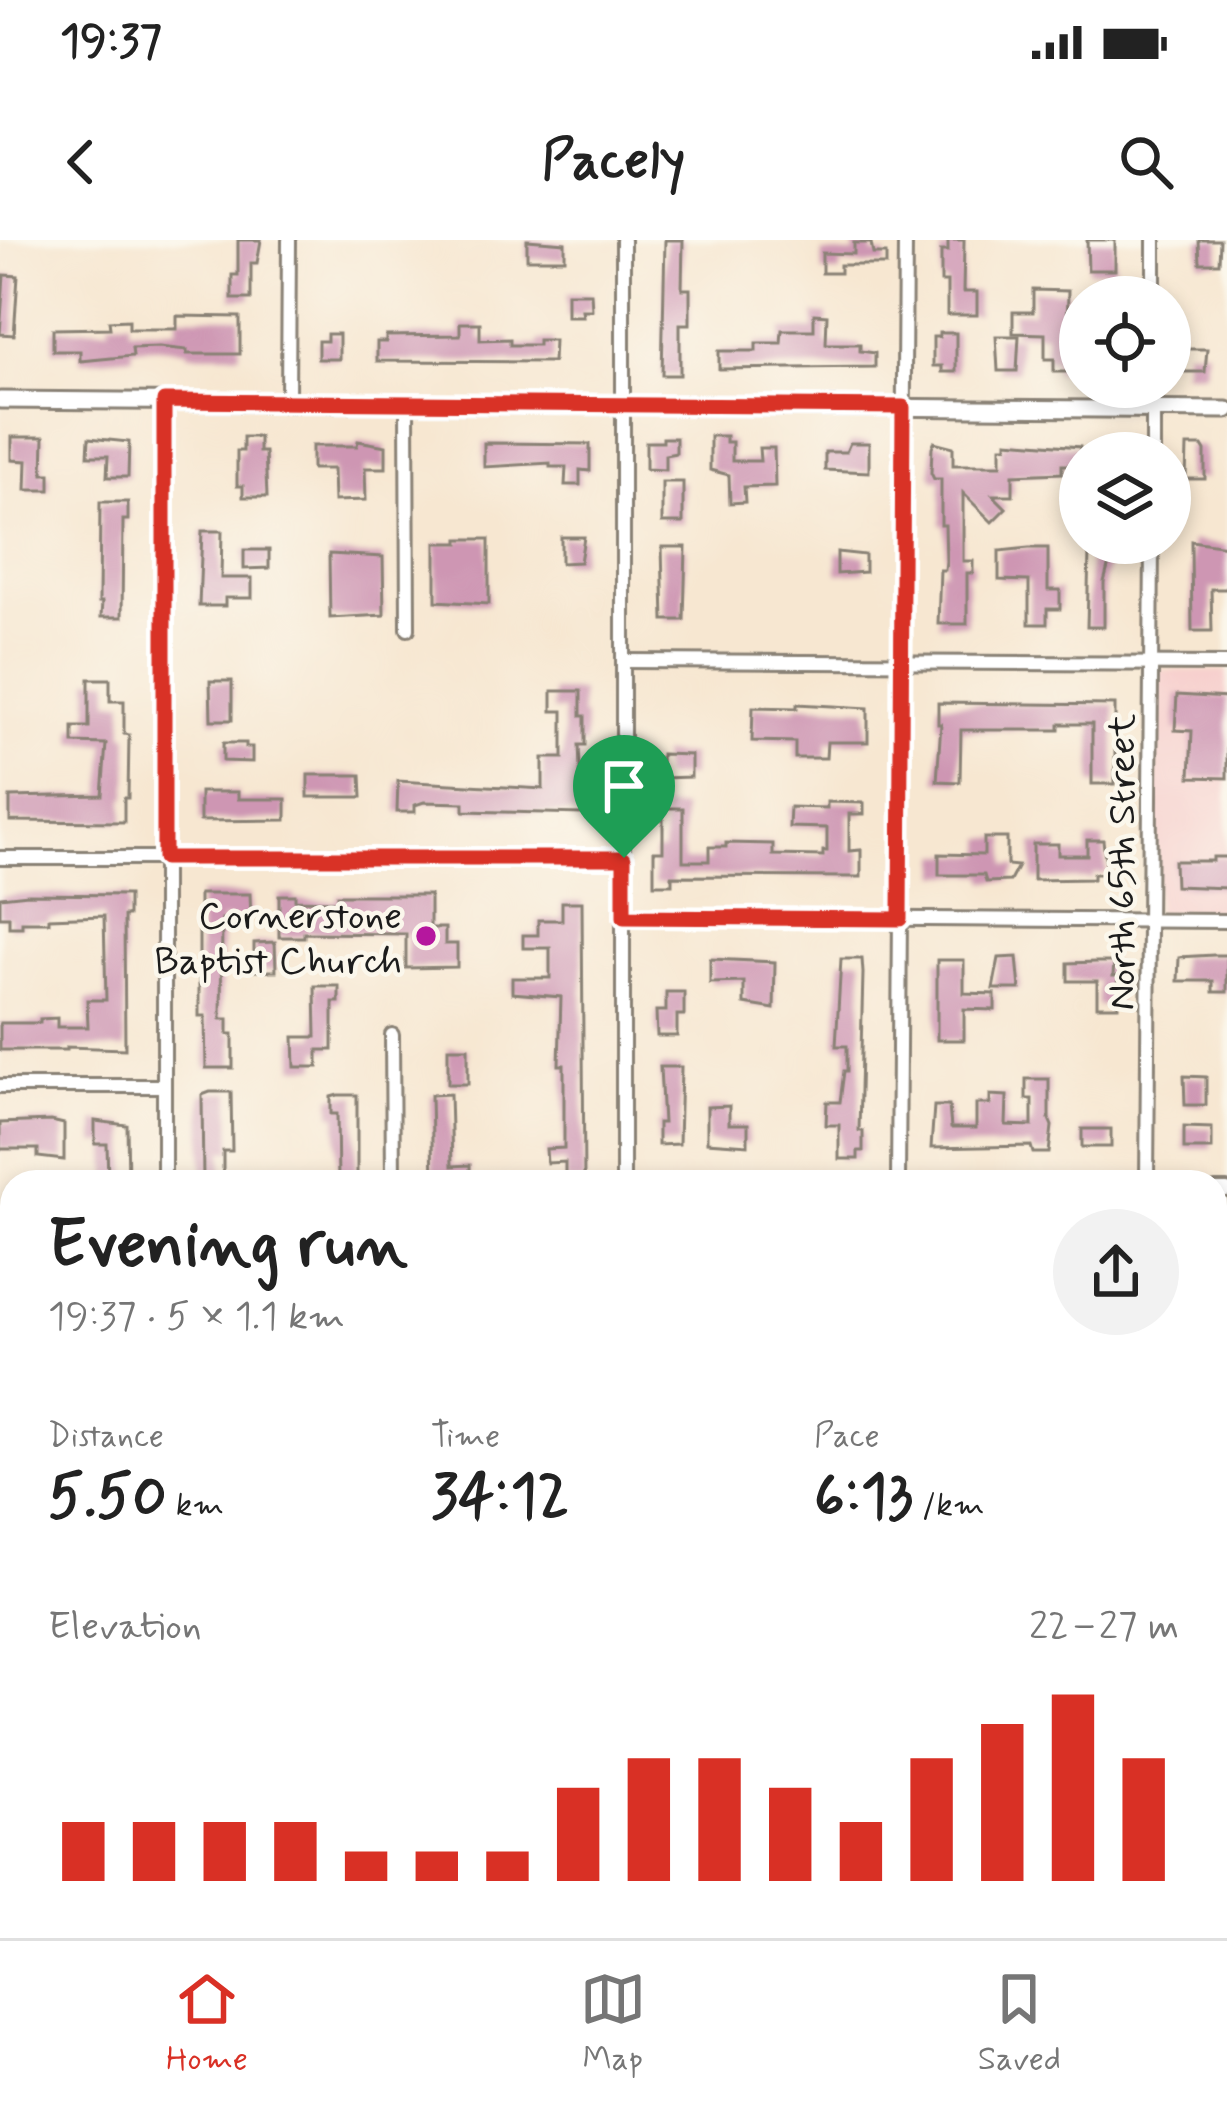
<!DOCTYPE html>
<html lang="en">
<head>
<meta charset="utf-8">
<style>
  :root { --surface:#fff; --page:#f2f2f2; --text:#222; --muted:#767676; --line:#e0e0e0; --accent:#d93025 }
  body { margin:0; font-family:Mynerve,sans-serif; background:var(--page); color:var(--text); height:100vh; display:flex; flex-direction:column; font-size:45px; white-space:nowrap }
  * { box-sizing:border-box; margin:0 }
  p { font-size:39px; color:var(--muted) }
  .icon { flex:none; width:66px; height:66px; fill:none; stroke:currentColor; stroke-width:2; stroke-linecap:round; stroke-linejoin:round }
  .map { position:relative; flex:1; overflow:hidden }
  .drawer { position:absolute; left:0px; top:930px; width:1227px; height:768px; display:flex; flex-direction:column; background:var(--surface); border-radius:36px 36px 0 0; box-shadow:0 6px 18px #0003 }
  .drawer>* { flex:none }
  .buttons { position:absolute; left:1059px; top:36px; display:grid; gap:24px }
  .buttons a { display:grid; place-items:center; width:132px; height:132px; border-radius:50%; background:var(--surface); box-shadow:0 6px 18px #0003; font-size:60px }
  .pin { position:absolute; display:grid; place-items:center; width:102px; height:102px; color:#fff; margin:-123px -51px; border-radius:50% 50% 50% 0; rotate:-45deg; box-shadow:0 0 12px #0007 }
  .pin .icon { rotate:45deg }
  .round { display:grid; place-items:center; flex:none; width:126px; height:126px; border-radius:63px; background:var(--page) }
  .summary { display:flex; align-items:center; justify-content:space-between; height:204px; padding:0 48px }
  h1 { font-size:66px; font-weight:800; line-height:90px }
  .figures { display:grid; grid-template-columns:repeat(3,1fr); gap:18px; height:204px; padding:12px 48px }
  .figures div { display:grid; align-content:center }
  .figures b { font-size:60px; font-weight:800 }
  .figures small { font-size:33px; font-weight:400 }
  .figures p { font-size:33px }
  .chart { height:336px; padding:24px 48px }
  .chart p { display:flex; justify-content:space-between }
  .chart svg { width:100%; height:216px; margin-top:12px; stroke:var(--accent); stroke-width:6 }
  .status { display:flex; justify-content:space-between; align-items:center; height:84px; padding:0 60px; background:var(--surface); direction:ltr }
  .status svg { height:33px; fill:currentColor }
  header { display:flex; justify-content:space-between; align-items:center; height:156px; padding:0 48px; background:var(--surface); font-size:54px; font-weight:800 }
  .tabs { display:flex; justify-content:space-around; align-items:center; height:168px; border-top:3px solid var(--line); background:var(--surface); font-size:33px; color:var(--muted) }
  .tabs a { display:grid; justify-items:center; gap:6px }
  .tabs .on { color:var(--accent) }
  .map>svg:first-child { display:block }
  .built { fill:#f7d0ce }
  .green { fill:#c2d376; stroke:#6f7849; stroke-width:3 }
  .building { fill:#ce96b3 }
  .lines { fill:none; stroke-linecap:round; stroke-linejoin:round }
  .minor-casing { stroke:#8a8276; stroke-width:18 }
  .tertiary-casing { stroke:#8a8276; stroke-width:21 }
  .minor { stroke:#fff; stroke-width:12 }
  .tertiary { stroke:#fff; stroke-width:15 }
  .route-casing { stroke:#fff; stroke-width:24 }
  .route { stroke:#d93025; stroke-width:15 }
  .poi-dot { fill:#b5179e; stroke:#fbf7ec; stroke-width:4.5 }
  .labels { text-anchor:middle; stroke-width:9; stroke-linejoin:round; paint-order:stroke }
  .street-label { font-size:39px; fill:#1c1c1c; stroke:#fbf7ec }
  .poi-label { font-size:39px; fill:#1c1c1c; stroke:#fbf7ec; text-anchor:end }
</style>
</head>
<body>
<div class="status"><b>19:37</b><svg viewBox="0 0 49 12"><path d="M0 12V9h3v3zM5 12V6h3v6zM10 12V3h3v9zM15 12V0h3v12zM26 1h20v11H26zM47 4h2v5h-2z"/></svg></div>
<header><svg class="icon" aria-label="back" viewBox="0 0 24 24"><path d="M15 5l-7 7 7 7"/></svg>Pacely<svg class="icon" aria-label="search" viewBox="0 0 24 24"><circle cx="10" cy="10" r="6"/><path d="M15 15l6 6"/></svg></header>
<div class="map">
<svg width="1227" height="1698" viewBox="0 0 1227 1698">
  <rect width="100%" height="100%" fill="#fbf7ec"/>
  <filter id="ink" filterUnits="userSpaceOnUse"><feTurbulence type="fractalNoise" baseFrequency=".00833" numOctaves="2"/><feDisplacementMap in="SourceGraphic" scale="24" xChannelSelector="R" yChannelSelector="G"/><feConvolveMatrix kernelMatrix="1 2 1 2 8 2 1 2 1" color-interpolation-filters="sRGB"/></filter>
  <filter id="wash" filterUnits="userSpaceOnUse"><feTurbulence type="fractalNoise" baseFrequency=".004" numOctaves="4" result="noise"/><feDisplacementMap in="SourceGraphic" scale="48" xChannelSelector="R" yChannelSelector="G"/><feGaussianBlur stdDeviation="2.7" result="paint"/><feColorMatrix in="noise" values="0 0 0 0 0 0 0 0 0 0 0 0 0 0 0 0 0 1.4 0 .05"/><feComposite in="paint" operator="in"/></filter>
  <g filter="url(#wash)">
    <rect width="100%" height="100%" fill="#f7e7d1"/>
    <g class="built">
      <path d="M 1156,430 L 1227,431 L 1227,672 L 1156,673 Z"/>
      <rect x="0" y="1094" width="12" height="415"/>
    </g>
    <path class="green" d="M 0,1241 L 12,1252 L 12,1340 L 0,1340 Z"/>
    <g id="blocks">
      <g class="building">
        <path d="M 238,0 L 261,0 L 257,23 L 251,23 L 251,59 L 232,59 L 232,35 L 238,35 Z"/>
        <path d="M 527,0 L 565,3 L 565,19 L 527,19 Z"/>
        <path d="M 665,0 L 683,0 L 682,49 L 690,49 L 690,84 L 680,84 L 680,135 L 662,135 Z"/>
        <path d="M 948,0 L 964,0 L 963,52 L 977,52 L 977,75 L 947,75 L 947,42 L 941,42 L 941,11 L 948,11 Z"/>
        <path d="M 1087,0 L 1115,0 L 1115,30 L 1088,30 Z"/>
        <path d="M 1199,0 L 1220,0 L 1219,23 L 1200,23 Z"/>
        <path d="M 854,3 L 871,3 L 873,14 L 886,14 L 886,25 L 840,25 L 840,33 L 822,33 L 822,13 L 854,14 Z"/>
        <path d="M 4,35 L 18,36 L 14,95 L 0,94 Z"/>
        <path d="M 1033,50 L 1068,51 L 1067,91 L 1080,91 L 1080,132 L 1054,132 L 1054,119 L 1045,119 L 1045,94 L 1013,93 L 1013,72 L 1033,72 Z"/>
        <path d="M 567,53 L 591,53 L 592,70 L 582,70 L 583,76 L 567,76 Z"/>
        <path d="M 814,74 L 827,75 L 826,104 L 860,104 L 860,111 L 875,113 L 875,127 L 719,129 L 719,111 L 756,111 L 756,103 L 781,103 L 782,90 L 814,90 Z"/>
        <path d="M 177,76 L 240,77 L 240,114 L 187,114 L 187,110 L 159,107 L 132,108 L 133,116 L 80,121 L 80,111 L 53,111 L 53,89 L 110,88 L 109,81 L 129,80 L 129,89 L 177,89 Z"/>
        <path d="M 460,83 L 480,83 L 480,100 L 510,99 L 510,105 L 538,105 L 538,100 L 554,100 L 553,122 L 377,121 L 377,102 L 386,102 L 386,96 L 460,95 Z"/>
        <path d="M 939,93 L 956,93 L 956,132 L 942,132 L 942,126 L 933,126 L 933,97 L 939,97 Z"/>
        <path d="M 327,94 L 339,94 L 339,119 L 318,119 L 318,101 L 327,101 Z"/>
        <path d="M 996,96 L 1019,96 L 1017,131 L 998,131 Z"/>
        <path d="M 1185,109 L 1207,109 L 1205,132 L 1184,132 Z"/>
        <path d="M 710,196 L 726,196 L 726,202 L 732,202 L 732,221 L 760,221 L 759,208 L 774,208 L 775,246 L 744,247 L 745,262 L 730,263 L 729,235 L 710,230 Z"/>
        <path d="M 12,197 L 44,197 L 43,234 L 50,234 L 50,250 L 26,250 L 27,221 L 12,220 Z"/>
        <path d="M 243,197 L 259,197 L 259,212 L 265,212 L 267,257 L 243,257 L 243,246 L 237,246 L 237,211 L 243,211 Z"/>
        <path d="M 89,198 L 129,202 L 128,237 L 107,237 L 108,216 L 88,216 Z"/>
        <path d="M 663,198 L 676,198 L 676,213 L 665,215 L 665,230 L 646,229 L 646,202 L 663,202 Z"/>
        <path d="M 358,201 L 386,206 L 386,228 L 365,228 L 366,260 L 334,261 L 333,229 L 312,229 L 312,206 L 357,206 Z"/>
        <path d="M 1007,201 L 1080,207 L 1080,225 L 1062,225 L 1062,233 L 1013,235 L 1013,255 L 993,255 L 1006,268 L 992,282 L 963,253 L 963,321 L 973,321 L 973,333 L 967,333 L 967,384 L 938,384 L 940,330 L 945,330 L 946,321 L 945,285 L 941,285 L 941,239 L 934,239 L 931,233 L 932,207 L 934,202 L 953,207 L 953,225 L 1001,225 L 1001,206 L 1007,206 Z"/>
        <path d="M 484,203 L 590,204 L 590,231 L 580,230 L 580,245 L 565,245 L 566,227 L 550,227 L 550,223 L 484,227 Z"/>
        <path d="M 850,203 L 869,203 L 869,232 L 825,230 L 825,212 L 846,212 Z"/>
        <path d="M 1187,206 L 1202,206 L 1205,211 L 1205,239 L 1186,239 Z"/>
        <rect x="662" y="242" width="21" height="41"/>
        <path d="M 100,262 L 128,262 L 128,280 L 123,280 L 122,377 L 101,377 L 102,362 L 99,362 Z"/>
        <path d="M 202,291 L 222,291 L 221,338 L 252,338 L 252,358 L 225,358 L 225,366 L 199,366 Z"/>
        <path d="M 561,297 L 584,297 L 580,322 L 561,323 Z"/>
        <path d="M 459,299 L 489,299 L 489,364 L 436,361 L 436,303 L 459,303 Z"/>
        <path d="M 1191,301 L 1227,306 L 1227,349 L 1211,349 L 1212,391 L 1192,391 Z"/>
        <path d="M 662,307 L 686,307 L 684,380 L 664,380 Z"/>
        <path d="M 1029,308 L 1048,308 L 1048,350 L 1060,350 L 1060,369 L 1047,369 L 1047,384 L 1029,384 L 1029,341 L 999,340 L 999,311 Z"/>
        <path d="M 244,310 L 269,310 L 269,328 L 244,329 Z"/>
        <path d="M 837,312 L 865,315 L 865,332 L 837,334 Z"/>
        <path d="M 1089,312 L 1112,312 L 1104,342 L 1104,387 L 1087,387 Z"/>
        <path d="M 329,314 L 383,317 L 384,375 L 330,378 Z"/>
        <path d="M 89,439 L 110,439 L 110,461 L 124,461 L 124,494 L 129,495 L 128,558 L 124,558 L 124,582 L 10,581 L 10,557 L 102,555 L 106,504 L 73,503 L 73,487 L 89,487 Z"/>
        <path d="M 210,441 L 232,441 L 232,480 L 211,480 Z"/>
        <path d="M 552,451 L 581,451 L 581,476 L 585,476 L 585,505 L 579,505 L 582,574 L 464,571 L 464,563 L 424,562 L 415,565 L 415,572 L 397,572 L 398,541 L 543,549 L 543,518 L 563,518 L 563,471 L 552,471 Z"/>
        <path d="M 1177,455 L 1227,458 L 1227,538 L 1190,537 L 1192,491 L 1175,490 Z"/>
        <path d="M 938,463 L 1115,465 L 1115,544 L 1092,544 L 1092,484 L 1059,484 L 1059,490 L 961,490 L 960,542 L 937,541 L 941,484 L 938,484 Z"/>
        <path d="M 797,464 L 868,468 L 868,502 L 827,502 L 826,518 L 795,518 L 795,502 L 752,501 L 753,467 L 797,468 Z"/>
        <path d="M 223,503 L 246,503 L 246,507 L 252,507 L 252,522 L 223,521 Z"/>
        <path d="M 661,514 L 691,515 L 691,537 L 662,538 Z"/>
        <path d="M 308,535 L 361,535 L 362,557 L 308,557 Z"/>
        <path d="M 200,552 L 238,552 L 238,559 L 286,559 L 286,580 L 200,581 Z"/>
        <path d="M 827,562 L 864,563 L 864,574 L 849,574 L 849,611 L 861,610 L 861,637 L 672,636 L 672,644 L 654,644 L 654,611 L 663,611 L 663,568 L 683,568 L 683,621 L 709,621 L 709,607 L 726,607 L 726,603 L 773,604 L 773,615 L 823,616 L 823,611 L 827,611 L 827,588 L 789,587 L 790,567 L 827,568 Z"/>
        <path d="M 984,598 L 1007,598 L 1007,625 L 1018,626 L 1010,641 L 986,642 L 984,635 L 939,635 L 939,614 L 984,615 Z"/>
        <path d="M 1087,600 L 1103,600 L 1107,634 L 1093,634 L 1093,639 L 1033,640 L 1033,604 L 1058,604 L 1058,615 L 1087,615 Z"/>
        <path d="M 1213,617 L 1227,617 L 1227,648 L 1175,646 L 1174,621 L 1213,621 Z"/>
        <path d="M 28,654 L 128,655 L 128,676 L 124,676 L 125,809 L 67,807 L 67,810 L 0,810 L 0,783 L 40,783 L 40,779 L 57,778 L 57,787 L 88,787 L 87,760 L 106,760 L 104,676 L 49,678 L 49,682 L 22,682 L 22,687 L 9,687 L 9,677 L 0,677 L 0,657 Z"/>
        <path d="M 199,654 L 250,654 L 251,679 L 222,679 L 221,779 L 228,779 L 228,794 L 233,794 L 233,828 L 206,828 L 205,776 L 199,776 Z"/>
        <path d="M 279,655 L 295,655 L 295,660 L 337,661 L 337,655 L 430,655 L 430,688 L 445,688 L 445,704 L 457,704 L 457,727 L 406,728 L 406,694 L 304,693 L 304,697 L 279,697 Z"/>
        <path d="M 562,662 L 582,662 L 584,942 L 565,942 L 565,922 L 547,923 L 546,909 L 564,908 L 564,825 L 559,825 L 561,757 L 512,753 L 512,738 L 550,738 L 550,708 L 523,708 L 523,695 L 538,695 L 538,680 L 562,680 Z"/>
        <path d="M 275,702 L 276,731 L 254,731 L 254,703 Z"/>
        <path d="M 1214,715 L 1227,715 L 1227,752 L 1213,752 L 1213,741 L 1178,741 L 1179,717 Z"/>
        <path d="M 1017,717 L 1020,749 L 993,749 L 999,718 Z"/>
        <path d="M 710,719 L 775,722 L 774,769 L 744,764 L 744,742 L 710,743 Z"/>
        <path d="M 841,719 L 862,719 L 863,733 L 859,891 L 863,891 L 863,911 L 858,911 L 858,919 L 839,919 L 839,885 L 826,885 L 827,862 L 840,862 L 844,831 L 847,831 L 847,806 L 836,806 Z"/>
        <path d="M 937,720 L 964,720 L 964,753 L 995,754 L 995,770 L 964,769 L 964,800 L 937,800 Z"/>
        <path d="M 1097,722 L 1114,722 L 1113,736 L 1118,736 L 1118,766 L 1097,766 L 1097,741 L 1068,741 L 1068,723 Z"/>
        <path d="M 315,746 L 339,746 L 339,762 L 333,762 L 333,810 L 318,810 L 318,827 L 295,827 L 294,797 L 316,797 Z"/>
        <path d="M 666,752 L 684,752 L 684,775 L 677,775 L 677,796 L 657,796 L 656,771 L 666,771 Z"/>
        <rect x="448" y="808" width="20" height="36"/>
        <path d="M 660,827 L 681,827 L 679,904 L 658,905 L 658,883 L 663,883 Z"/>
        <path d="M 1184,836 L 1206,837 L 1206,865 L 1185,865 Z"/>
        <path d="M 1026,839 L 1049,839 L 1049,879 L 1052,886 L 1049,913 L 1033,913 L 1031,906 L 931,908 L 934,866 L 949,866 L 951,888 L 976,888 L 976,864 L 990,864 L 990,855 L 1007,856 L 1006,885 L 1032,886 L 1032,859 L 1026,859 Z"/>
        <path d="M 210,852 L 231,852 L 232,911 L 223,911 L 223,942 L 203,942 L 202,855 Z"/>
        <path d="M 450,854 L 452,926 L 470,925 L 470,937 L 433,942 L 431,855 Z"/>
        <path d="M 338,855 L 357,855 L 357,942 L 338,942 L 337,874 L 331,874 L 331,857 Z"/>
        <path d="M 729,866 L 729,884 L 748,884 L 748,905 L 707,902 L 707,867 Z"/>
        <path d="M 51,881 L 64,884 L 64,920 L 38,917 L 38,909 L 0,909 L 0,883 Z"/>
        <path d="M 95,881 L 127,885 L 128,942 L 108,942 L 107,904 L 95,904 Z"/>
        <path d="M 1184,887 L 1212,888 L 1212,909 L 1184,909 Z"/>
        <rect x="1082" y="889" width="29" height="18"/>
        <path d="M 0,1344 L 12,1344 L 12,1438 L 0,1439 Z"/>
        <rect x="666" y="1686" width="101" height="12"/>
        <rect x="990" y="1686" width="124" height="12"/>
      </g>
    </g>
  </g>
  <g filter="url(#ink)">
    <use href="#blocks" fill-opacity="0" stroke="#8a8276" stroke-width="3"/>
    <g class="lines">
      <g class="minor-casing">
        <g id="minor">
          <path d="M 1154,57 L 1154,0"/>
          <path d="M 288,162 L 289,0"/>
          <path d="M 407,164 L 408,389"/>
          <path d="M 1153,213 L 1153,147"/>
          <path d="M 623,421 L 1227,424"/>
          <path d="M 0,618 L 624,618"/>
          <path d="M 624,677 L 1227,681"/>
          <path d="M 392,795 L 393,942"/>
          <path d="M 0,846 L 164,846"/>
          <path d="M 164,942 L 164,161"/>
          <path d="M 623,942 L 623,0"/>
          <path d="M 898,942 L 905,0"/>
          <path d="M 1147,942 L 1152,303"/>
          <path d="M 1215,950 L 1227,950"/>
          <path d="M 0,1074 L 12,1074"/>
          <path d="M 1215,1220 L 1227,1220"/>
          <path d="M 1215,1490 L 1227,1490"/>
          <path d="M 0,1530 L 12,1530"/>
          <path d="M 624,1686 L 624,1698"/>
          <path d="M 164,1698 L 164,1686"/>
          <path d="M 893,1698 L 893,1686"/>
          <path d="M 1142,1698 L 1142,1686"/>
        </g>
      </g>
      <g class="tertiary-casing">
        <path id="tertiary" d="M 0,160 L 1227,170"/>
      </g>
      <use href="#minor" class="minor"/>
      <use href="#tertiary" class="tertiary"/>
    </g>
  </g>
  <g class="lines" filter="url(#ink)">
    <g class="route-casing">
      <path id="route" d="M 164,161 L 903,167 L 900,679 L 624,677 L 624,618 L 164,618 Z"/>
    </g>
    <use href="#route" class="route"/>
  </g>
  <circle class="poi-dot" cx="426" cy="696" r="12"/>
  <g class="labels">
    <g class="street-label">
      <text transform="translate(1120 622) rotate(-90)" y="14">North 65th Street</text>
    </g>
    <g class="poi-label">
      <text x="402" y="688">Cornerstone<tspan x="402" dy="45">Baptist Church</tspan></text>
    </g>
  </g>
</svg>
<div class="buttons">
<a><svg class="icon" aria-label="locate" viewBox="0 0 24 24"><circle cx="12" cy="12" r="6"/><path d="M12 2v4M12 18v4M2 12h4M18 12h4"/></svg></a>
<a><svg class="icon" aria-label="layers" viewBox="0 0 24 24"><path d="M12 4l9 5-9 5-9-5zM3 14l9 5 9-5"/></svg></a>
</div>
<div class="pin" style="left:624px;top:618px;background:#1e9e55"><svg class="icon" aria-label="arrive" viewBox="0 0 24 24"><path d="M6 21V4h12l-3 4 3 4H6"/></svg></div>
<section class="drawer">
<div class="summary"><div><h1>Evening run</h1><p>19:37 · 5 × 1.1 km</p></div><a class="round"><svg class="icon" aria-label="share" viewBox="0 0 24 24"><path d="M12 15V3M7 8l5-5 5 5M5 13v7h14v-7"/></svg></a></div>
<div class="figures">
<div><p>Distance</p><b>5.50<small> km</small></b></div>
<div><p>Time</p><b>34:12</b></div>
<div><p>Pace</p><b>6:13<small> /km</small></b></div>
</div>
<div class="chart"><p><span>Elevation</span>22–27 m</p>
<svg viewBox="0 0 160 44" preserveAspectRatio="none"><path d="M5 44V32M15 44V32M25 44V32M35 44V32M45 44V38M55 44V38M65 44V38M75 44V25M85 44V19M95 44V19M105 44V25M115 44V32M125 44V19M135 44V12M145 44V6M155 44V19"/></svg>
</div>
</section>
</div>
<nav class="tabs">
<a class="on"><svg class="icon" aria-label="home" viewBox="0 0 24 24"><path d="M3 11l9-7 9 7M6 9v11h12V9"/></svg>Home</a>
<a><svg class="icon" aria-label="map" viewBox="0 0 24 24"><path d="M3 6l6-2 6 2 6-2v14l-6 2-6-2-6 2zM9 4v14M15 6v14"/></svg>Map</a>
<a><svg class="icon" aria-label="saved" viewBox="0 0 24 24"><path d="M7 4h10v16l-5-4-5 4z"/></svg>Saved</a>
</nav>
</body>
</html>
